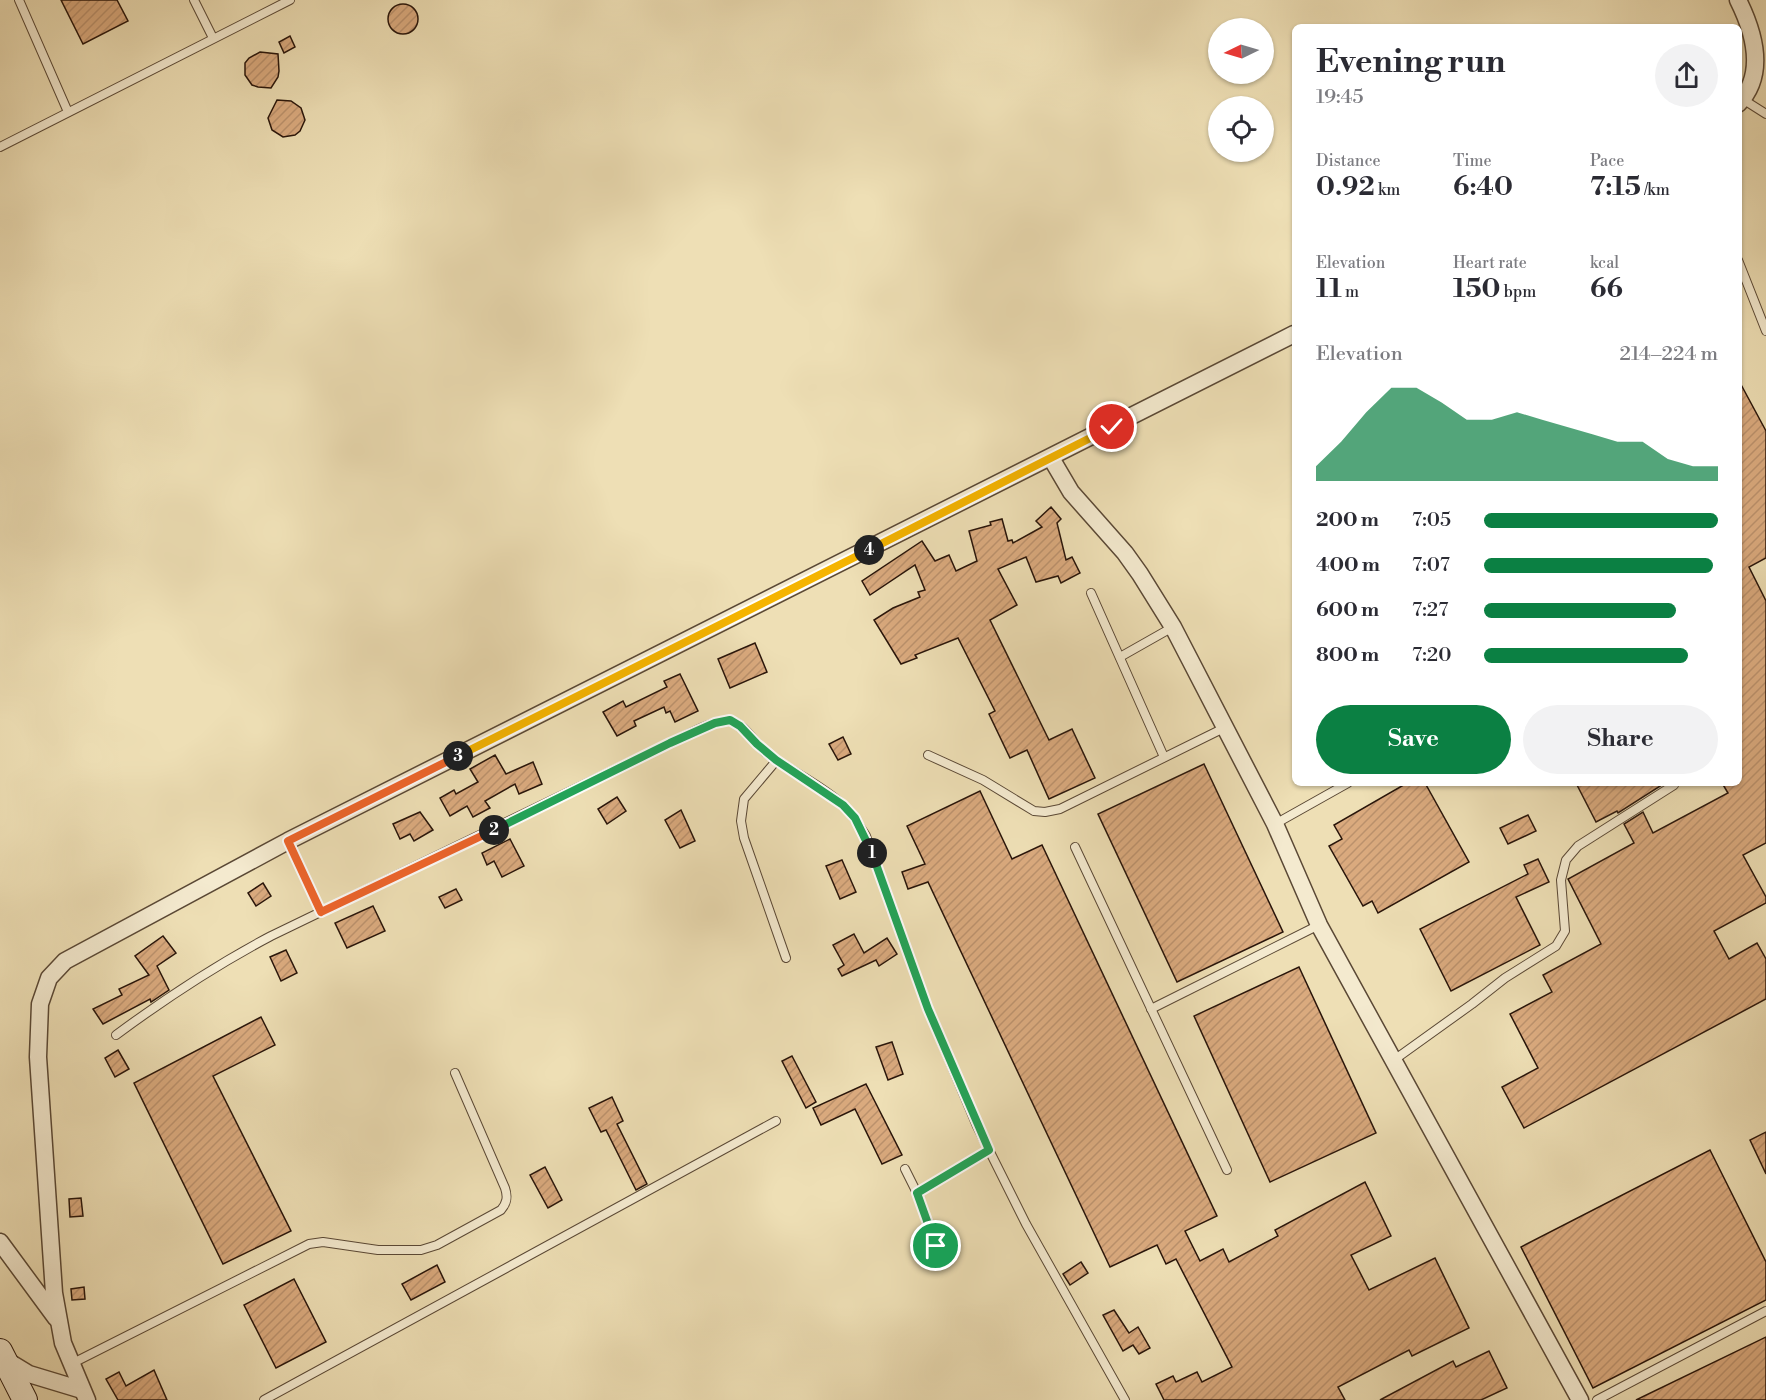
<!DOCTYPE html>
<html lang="en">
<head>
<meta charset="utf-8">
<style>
  :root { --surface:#fff; --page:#f2f2f3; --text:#2b2b33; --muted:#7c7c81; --accent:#0b8043 }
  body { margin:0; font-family:"Libre Bodoni",serif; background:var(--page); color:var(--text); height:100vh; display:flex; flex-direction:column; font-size:22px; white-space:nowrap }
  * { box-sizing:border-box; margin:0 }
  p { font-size:20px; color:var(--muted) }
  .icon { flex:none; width:33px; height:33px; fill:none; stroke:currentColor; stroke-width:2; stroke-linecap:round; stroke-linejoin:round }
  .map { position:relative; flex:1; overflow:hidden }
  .side { position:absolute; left:1292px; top:24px; width:450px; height:762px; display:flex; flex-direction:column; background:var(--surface); border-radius:9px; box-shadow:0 2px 4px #0004 }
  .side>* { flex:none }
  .needle { width:39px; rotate:265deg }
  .buttons { position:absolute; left:1208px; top:18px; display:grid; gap:12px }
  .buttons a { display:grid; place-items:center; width:66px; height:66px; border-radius:50%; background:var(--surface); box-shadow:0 2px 4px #0004; font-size:30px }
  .pin { position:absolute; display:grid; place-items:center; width:51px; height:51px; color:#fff; margin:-26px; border:3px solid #fff; border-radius:50%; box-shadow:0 2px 6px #0007 }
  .km { position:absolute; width:30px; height:30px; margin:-15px; border-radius:50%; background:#222; color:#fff; font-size:16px; line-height:30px; text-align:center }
  .round { display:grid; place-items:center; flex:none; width:63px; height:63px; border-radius:32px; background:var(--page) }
  .overview { display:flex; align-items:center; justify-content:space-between; height:102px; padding:0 24px }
  h1 { font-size:33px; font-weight:700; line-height:45px }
  .figures { display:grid; grid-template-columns:repeat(3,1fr); gap:9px; height:102px; padding:6px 24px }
  .figures div { display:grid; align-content:center }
  .figures b { font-size:26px; font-weight:700 }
  .figures small { font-size:16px; font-weight:400 }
  .figures p { font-size:16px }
  .chart { height:168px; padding:12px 24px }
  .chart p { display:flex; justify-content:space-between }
  .chart svg { width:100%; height:108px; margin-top:6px; fill:var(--accent); opacity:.7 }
  .action { display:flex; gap:12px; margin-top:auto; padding:12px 24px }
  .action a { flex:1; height:69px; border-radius:36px; background:var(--accent); color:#fff; font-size:24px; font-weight:700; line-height:69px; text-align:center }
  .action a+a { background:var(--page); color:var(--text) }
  ul { padding:0 24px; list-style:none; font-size:20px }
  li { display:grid; grid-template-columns:96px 72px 1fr; align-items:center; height:45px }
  li i { height:15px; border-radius:8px; background:var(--accent) }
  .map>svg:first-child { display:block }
  .building { fill:url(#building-hatch); stroke:#29150a; stroke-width:1.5 }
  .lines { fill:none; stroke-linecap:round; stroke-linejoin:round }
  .service-casing { stroke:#5a4835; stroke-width:10 }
  .minor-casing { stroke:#5a4835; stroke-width:19 }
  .secondary-casing { stroke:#29150a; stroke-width:26 }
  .service { stroke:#f4eacf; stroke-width:8 }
  .minor { stroke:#f4eacf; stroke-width:16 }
  .secondary { stroke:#f4eacf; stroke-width:24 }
  .split-1-casing { stroke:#fff; stroke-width:12 }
  .split-2-casing { stroke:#fff; stroke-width:12 }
  .split-3-casing { stroke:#fff; stroke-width:12 }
  .split-4-casing { stroke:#fff; stroke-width:12 }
  .split-5-casing { stroke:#fff; stroke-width:12 }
  .split-1 { stroke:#22a559; stroke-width:8 }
  .split-2 { stroke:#22a559; stroke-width:8 }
  .split-3 { stroke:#f0652b; stroke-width:8 }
  .split-4 { stroke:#f5b400; stroke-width:8 }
  .split-5 { stroke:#f5b400; stroke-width:8 }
</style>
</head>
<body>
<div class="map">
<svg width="1766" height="1400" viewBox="0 0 1766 1400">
  <defs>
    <pattern id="building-hatch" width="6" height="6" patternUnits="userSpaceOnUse" patternTransform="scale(1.5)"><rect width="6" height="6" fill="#daaa7e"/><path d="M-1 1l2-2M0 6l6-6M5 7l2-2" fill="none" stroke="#bb916c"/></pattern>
  </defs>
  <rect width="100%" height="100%" fill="#eedfb5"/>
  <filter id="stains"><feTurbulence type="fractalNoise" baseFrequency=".00333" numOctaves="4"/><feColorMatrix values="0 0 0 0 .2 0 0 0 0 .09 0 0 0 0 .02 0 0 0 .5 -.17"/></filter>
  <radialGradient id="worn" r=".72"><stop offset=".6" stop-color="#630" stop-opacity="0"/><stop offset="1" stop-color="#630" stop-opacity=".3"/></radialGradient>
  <g class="building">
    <path d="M 61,0 L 117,0 L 128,21 L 83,44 Z"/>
    <circle cx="403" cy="19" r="15"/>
    <path d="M 290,36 L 295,47 L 284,53 L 279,42 Z"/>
    <path d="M 260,52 L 278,54 L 279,71 L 278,77 L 271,88 L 258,87 L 252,85 L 245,75 L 245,63 L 249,58 Z"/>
    <path d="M 277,100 L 291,101 L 301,108 L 305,120 L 300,131 L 295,135 L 283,137 L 272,130 L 268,118 Z"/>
    <path d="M 1738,379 L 1766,431 L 1766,558 L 1749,567 L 1766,601 L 1766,843 L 1743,855 L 1766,897 L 1766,903 L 1714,931 L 1729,959 L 1757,943 L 1766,959 L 1766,999 L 1524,1128 L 1502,1087 L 1538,1068 L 1510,1014 L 1552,992 L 1543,975 L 1601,944 L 1568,879 L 1634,843 L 1624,824 L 1643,812 L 1653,833 L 1728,793 L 1722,783 L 1738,783 Z"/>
    <path d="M 1051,507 L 1061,519 L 1057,523 L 1066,560 L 1072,557 L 1080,573 L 1061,583 L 1058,576 L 1036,582 L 1026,557 L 998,569 L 1017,605 L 990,620 L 1049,740 L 1072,729 L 1095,778 L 1049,799 L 1027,750 L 1010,758 L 989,714 L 995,711 L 958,638 L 915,655 L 917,658 L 901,664 L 874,620 L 893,608 L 920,597 L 918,592 L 925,590 L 915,565 L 870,595 L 862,581 L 922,541 L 935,561 L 949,555 L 956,571 L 977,561 L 969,531 L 991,525 L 990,522 L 1002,519 L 1008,541 L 1012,540 L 1013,543 L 1042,527 L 1036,521 Z"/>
    <path d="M 755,643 L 767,672 L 730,688 L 718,659 Z"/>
    <path d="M 680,674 L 698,711 L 675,722 L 670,711 L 666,713 L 664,707 L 634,721 L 636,726 L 617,736 L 603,712 L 623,701 L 626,707 L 667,687 L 664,681 Z"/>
    <path d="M 843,737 L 851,754 L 838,760 L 829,744 Z"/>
    <path d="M 495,755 L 506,774 L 533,762 L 542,784 L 519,794 L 515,784 L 485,801 L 490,808 L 473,817 L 467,806 L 450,816 L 440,798 L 454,790 L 456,794 L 478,782 L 470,769 Z"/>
    <path d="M 1204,764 L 1283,932 L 1177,982 L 1098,814 Z"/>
    <path d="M 1407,783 L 1425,783 L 1469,862 L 1378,913 L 1372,901 L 1363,906 L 1329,846 L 1342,839 L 1334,825 Z"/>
    <path d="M 1576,783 L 1665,783 L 1618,813 L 1617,811 L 1596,822 Z"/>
    <path d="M 980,791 L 1012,859 L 1042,845 L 1217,1216 L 1185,1231 L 1200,1261 L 1223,1249 L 1229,1262 L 1278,1236 L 1275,1230 L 1365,1182 L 1391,1236 L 1351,1255 L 1369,1290 L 1435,1258 L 1469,1328 L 1412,1356 L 1409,1350 L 1338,1387 L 1345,1400 L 1164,1400 L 1156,1384 L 1173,1376 L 1176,1382 L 1197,1372 L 1202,1382 L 1232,1367 L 1176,1259 L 1166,1264 L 1157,1245 L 1110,1267 L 928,882 L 908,889 L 902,872 L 925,864 L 907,826 Z"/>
    <path d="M 617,797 L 626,811 L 607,824 L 598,809 Z"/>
    <path d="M 681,810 L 695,841 L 680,848 L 665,820 Z"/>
    <path d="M 420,812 L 433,830 L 414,841 L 410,834 L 400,839 L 393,824 Z"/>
    <path d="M 1528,815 L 1536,831 L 1508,844 L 1500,828 Z"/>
    <path d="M 510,839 L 524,866 L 502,877 L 494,861 L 487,865 L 482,853 Z"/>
    <path d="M 1538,859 L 1549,882 L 1516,897 L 1540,945 L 1451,991 L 1420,929 L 1528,874 L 1524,865 Z"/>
    <path d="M 842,860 L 856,892 L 840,899 L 826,866 Z"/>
    <path d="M 263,883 L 271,896 L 256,906 L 248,893 Z"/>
    <path d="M 456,889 L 462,900 L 445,908 L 439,897 Z"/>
    <path d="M 373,906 L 385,931 L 347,948 L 335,923 Z"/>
    <path d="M 854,934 L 864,953 L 887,938 L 897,954 L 879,966 L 876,960 L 842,976 L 838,969 L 844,965 L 833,945 Z"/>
    <path d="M 163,936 L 176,953 L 157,966 L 169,990 L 151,1002 L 150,999 L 103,1024 L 93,1009 L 122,995 L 119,989 L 149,975 L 135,956 Z"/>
    <path d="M 286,950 L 297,973 L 281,981 L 270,957 Z"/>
    <path d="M 1299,967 L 1376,1133 L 1270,1182 L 1194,1016 Z"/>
    <path d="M 261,1017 L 275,1045 L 213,1076 L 291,1231 L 223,1264 L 134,1083 Z"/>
    <path d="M 892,1042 L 903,1074 L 888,1080 L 876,1047 Z"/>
    <path d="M 118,1050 L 129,1069 L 115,1077 L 105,1058 Z"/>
    <path d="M 792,1056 L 816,1102 L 806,1108 L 782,1061 Z"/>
    <path d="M 866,1084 L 902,1155 L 882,1164 L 855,1109 L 821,1125 L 813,1108 Z"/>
    <path d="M 612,1097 L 623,1121 L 617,1124 L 647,1184 L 636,1190 L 606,1130 L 601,1132 L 589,1108 Z"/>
    <path d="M 1766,1132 L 1766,1174 L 1750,1140 Z"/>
    <path d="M 1710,1150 L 1766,1262 L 1766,1300 L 1593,1388 L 1521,1247 Z"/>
    <path d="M 545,1167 L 562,1200 L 548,1208 L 530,1175 Z"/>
    <path d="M 81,1198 L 83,1216 L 70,1217 L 69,1199 Z"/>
    <path d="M 1081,1262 L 1088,1273 L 1070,1285 L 1063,1274 Z"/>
    <path d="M 437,1265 L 445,1282 L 411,1300 L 402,1284 Z"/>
    <path d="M 294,1279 L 326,1342 L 276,1368 L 244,1305 Z"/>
    <path d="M 84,1287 L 85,1299 L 72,1300 L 71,1289 Z"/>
    <path d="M 1114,1310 L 1129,1333 L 1138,1327 L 1150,1348 L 1139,1354 L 1133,1345 L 1123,1351 L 1103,1315 Z"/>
    <path d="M 1766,1337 L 1766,1400 L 1636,1400 Z"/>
    <path d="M 1489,1351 L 1507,1388 L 1481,1400 L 1380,1400 L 1453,1361 L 1456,1367 Z"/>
    <path d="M 154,1370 L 167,1400 L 118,1400 L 106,1379 L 119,1372 L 126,1386 Z"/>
  </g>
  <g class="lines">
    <g class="service-casing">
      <g id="service">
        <path d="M 19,0 L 68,112"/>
        <path d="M 194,0 L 213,38"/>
        <path d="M 1744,100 L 1766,114"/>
        <path d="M 0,147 L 290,0"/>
        <path d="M 1738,260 L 1766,331"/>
        <path d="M 1091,593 L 1164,757"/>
        <path d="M 1120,657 L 1173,627"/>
        <path d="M 928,755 L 983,780 L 1034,811 L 1045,812 L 1060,809 L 1224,728"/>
        <path d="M 776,761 L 744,799 L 741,821 L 744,838 L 786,958"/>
        <path d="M 1275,824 L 1348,783"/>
        <path d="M 288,841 L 321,912"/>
        <path d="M 1075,847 L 1227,1170"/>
        <path d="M 1151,1009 L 1319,925"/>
        <path d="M 116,1035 C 166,998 216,965 271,936 L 670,743 C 684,737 715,718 730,721 C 743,722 754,742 764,751 C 789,771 821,784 844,806 C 853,815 859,825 866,836 L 928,1009 L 977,1126 L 1026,1224 L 1125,1400"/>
        <path d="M 1394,1060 L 1472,1004 L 1505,978 L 1556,946 L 1565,931 L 1561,880 L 1566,860 L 1578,846 L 1674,785"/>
        <path d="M 905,1169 L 917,1193 L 936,1246"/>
        <path d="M 917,1193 L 989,1150"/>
        <path d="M 71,1364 L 309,1244 L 323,1242 L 378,1250 L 421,1250 L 437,1245 L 501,1210 C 507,1203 508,1197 505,1188 L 455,1073"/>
        <path d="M 264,1400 L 776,1121"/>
        <path d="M 1597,1400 L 1766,1311"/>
      </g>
    </g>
    <g class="minor-casing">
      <g id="minor">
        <path d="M 1738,0 C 1755,34 1766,75 1738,104"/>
        <path d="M 1051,458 L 1071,492 L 1125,553 L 1140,574 L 1173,627 L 1275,824 L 1319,925 L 1580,1400"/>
        <path d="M 0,1242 L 56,1318"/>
        <path d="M 6,1360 L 29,1374 L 82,1390"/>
        <path d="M 87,1400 L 63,1343 L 54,1293 L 38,1057 L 40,1004 L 49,978 L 65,961 L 288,841 L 1294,334"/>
      </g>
    </g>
    <g class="secondary-casing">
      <path id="secondary" d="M 0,1351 L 25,1400"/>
    </g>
    <use href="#service" class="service"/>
    <use href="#minor" class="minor"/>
    <use href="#secondary" class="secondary"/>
  </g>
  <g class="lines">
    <g class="split-1-casing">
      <path id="split-1" d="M 872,853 L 928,1009 L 989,1150 L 917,1193 L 936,1246"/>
    </g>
    <g class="split-2-casing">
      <path id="split-2" d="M 494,830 L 670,743 L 715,723 L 730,720 L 740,726 L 757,744 L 776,760 L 843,805 L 855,818 L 872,853"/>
    </g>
    <g class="split-3-casing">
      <path id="split-3" d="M 458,756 L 288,841 L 321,912 L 494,830"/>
    </g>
    <g class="split-4-casing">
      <path id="split-4" d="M 458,756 L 869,550"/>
    </g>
    <g class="split-5-casing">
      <path id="split-5" d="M 869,550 L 1112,427"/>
    </g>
    <use href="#split-1" class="split-1"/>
    <use href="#split-2" class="split-2"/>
    <use href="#split-3" class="split-3"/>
    <use href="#split-4" class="split-4"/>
    <use href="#split-5" class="split-5"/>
  </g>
  <rect width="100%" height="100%" filter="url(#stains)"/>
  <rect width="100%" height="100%" fill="url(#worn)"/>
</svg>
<div class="buttons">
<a><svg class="needle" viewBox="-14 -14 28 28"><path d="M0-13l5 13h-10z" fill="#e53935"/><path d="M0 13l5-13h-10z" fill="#7c7c81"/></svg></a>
<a><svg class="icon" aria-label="locate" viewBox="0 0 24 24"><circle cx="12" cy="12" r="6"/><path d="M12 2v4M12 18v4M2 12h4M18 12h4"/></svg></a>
</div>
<div class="pin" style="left:936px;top:1246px;background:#1e9e55"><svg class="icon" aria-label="arrive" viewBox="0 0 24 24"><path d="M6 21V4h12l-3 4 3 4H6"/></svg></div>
<div class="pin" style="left:1112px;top:427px;background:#d93025"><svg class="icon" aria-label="check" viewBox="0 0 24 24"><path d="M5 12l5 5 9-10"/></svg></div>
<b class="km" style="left:872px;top:853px">1</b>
<b class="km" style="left:494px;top:830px">2</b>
<b class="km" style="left:458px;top:756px">3</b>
<b class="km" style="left:869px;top:550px">4</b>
<section class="side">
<div class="overview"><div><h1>Evening run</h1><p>19:45</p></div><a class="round"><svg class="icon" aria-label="share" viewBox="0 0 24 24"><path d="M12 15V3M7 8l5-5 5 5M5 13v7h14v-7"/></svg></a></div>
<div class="figures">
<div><p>Distance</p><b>0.92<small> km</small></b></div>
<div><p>Time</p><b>6:40</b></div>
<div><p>Pace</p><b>7:15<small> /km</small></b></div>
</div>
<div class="figures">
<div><p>Elevation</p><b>11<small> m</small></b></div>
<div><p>Heart rate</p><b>150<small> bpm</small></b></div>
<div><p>kcal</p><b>66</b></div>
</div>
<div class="chart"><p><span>Elevation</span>214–224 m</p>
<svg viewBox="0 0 160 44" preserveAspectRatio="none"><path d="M0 44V38L10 28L20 16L30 6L40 6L50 12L60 19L70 19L80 16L90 19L100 22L110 25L120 28L130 28L140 35L150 38L160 38V44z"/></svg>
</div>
<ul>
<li><b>200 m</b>7:05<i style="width:100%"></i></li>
<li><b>400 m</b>7:07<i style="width:98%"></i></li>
<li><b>600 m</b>7:27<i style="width:82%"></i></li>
<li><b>800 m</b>7:20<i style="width:87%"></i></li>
</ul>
<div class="action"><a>Save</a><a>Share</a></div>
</section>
</div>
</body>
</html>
